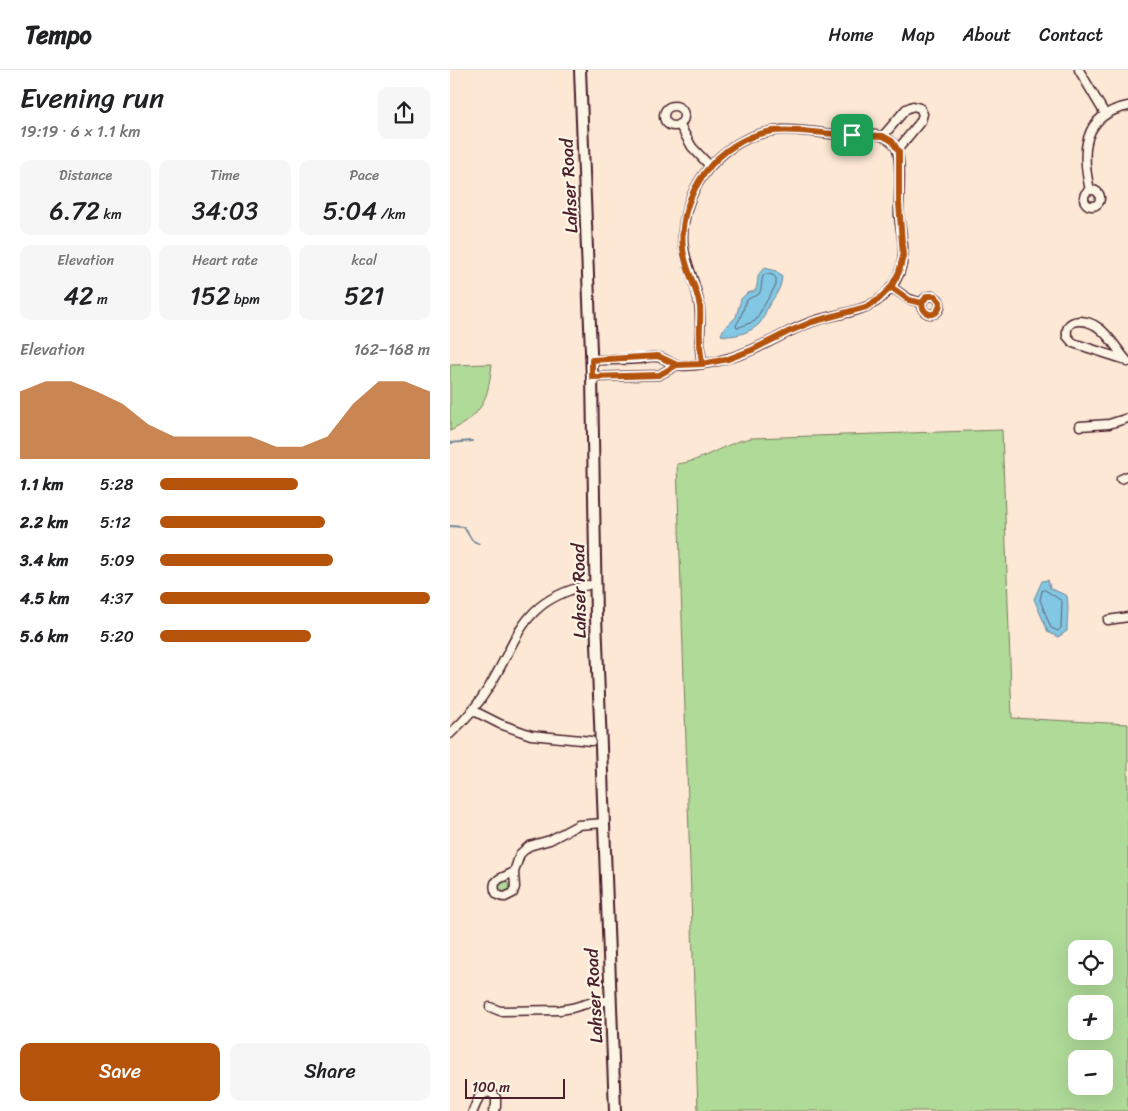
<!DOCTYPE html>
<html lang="en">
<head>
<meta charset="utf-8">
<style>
  :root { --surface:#fff; --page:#f6f6f6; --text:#202124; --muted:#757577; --line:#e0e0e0; --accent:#b45309 }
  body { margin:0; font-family:Sriracha,sans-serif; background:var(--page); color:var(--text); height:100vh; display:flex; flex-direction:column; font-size:19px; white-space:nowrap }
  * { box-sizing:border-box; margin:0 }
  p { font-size:16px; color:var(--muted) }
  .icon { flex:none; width:28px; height:28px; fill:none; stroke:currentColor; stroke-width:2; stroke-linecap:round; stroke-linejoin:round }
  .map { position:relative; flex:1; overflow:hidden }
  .side { display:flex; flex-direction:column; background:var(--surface); width:450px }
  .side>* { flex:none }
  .tools { position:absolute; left:618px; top:870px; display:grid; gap:10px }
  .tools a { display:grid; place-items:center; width:45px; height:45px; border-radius:10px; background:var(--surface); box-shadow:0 5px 20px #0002; font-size:25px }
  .scale { position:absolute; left:15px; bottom:12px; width:100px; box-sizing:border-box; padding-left:5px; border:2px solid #4a1f2b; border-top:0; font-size:14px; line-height:18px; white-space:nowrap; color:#4a1f2b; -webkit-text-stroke:4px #fcf5e5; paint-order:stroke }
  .pin { position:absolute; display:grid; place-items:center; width:42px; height:42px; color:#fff; margin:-21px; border-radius:10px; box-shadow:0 2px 8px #0006 }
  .round { display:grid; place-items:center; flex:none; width:52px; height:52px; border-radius:10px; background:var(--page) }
  .headline { display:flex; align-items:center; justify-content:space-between; height:85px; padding:0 20px }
  h1 { font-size:28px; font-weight:600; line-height:38px }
  .metrics { display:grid; grid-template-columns:repeat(3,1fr); gap:8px; height:85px; padding:5px 20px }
  .metrics div { display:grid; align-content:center; border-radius:10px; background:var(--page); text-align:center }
  .metrics b { font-size:25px; font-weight:600 }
  .metrics small { font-size:14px; font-weight:400 }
  .metrics p { font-size:14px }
  .chart { height:140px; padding:10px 20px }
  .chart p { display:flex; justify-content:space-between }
  .chart svg { width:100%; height:90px; margin-top:5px; fill:var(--accent); opacity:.7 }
  .cta { display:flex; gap:10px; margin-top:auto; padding:10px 20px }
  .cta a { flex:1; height:58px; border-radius:10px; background:var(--accent); color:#fff; font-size:20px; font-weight:600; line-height:58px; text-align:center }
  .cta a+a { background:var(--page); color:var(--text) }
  ul { padding:0 20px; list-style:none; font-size:16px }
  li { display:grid; grid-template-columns:80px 60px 1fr; align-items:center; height:38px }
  li i { height:12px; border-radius:6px; background:var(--accent) }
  header { display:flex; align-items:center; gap:30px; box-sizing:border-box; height:70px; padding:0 25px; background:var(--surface); border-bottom:1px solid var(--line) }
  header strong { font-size:24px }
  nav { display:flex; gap:28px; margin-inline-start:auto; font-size:18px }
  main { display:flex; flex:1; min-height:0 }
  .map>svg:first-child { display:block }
  .green { fill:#afda98; stroke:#7c7c62; fill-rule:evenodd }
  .water { fill:#82c7e3; stroke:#6c8499 }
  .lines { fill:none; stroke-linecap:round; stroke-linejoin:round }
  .shore { stroke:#606275; stroke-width:1 }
  .stream { stroke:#6c8499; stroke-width:2 }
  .minor-casing { stroke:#4a1f2b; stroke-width:11 }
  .tertiary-casing { stroke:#4a1f2b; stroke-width:14 }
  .minor { stroke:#fcf5e5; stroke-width:8 }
  .tertiary { stroke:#fcf5e5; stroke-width:10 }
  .route-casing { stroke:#fff; stroke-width:10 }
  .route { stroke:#b45309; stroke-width:6 }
  .labels { text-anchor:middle; stroke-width:4.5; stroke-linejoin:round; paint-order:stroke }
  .street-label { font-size:18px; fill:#4a1f2b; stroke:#fcf5e5 }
</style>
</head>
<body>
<header>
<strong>Tempo</strong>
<nav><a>Home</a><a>Map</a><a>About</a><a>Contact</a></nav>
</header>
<main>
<section class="side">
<div class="headline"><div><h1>Evening run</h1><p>19:19 · 6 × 1.1 km</p></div><a class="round"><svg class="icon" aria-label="share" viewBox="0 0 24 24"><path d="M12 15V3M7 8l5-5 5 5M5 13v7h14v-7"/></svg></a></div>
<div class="metrics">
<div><p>Distance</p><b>6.72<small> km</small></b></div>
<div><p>Time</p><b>34:03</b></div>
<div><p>Pace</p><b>5:04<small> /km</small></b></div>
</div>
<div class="metrics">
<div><p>Elevation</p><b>42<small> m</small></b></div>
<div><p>Heart rate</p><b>152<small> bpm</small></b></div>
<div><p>kcal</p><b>521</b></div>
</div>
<div class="chart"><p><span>Elevation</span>162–168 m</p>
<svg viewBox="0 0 160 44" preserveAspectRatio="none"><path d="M0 44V11L10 6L20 6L30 11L40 17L50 27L60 33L70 33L80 33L90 33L100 38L110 38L120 33L130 17L140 6L150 6L160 11V44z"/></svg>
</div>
<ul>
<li><b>1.1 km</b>5:28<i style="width:51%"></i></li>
<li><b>2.2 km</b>5:12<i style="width:61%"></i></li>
<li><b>3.4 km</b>5:09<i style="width:64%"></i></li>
<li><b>4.5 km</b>4:37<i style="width:100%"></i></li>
<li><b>5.6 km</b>5:20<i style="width:56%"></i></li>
</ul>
<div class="cta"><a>Save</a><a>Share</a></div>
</section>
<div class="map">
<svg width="678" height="1041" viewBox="0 0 678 1041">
  <rect width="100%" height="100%" fill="#fce8d4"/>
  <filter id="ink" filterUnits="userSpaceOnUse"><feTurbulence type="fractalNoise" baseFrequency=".02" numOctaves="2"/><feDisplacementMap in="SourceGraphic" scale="10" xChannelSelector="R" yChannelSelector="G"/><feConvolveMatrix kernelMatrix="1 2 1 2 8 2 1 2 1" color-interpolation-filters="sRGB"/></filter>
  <g filter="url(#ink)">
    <g class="green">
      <path d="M 42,294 C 38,329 33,345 0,361 L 0,295 Z"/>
      <path d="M 552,360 L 562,648 L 678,654 L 678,1041 L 248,1041 L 227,394 C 252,392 274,373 301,368 ZM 626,879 L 654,879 L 654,906 L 626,906 ZM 626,934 L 654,934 L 654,961 L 626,961 ZM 626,989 L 654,989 L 654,1016 L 626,1016 Z"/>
      <circle cx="54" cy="817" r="6"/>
    </g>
    <g class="water">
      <path d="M 315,198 L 326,201 L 332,207 C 331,219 325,226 319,235 C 315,241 314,250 308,255 C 299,263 282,268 271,265 L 273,260 L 286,247 L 291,229 L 297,223 L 305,221 C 310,212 304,205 315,198 Z"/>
      <path d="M 598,510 L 600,518 L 617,526 C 619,538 617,549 617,561 L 608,567 L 598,562 L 584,529 L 592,511 Z"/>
    </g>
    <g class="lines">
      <g class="shore">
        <path d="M 317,204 L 323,205 L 326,208 L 326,215 L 305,251 L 287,258 L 286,255 C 292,248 294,233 298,229 C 301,227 306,226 309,224 C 313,217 310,211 314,205 Z"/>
        <path d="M 595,520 L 612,531 L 611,558 L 608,561 L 601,558 L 590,530 L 592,521 Z"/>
      </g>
      <g class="stream">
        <path d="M 0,373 L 22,371"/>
        <path d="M 0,456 L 14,457 L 22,470 L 29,474"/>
      </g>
      <g class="minor-casing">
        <g id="minor">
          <path d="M 629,0 L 655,44"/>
          <circle cx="224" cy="46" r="10"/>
          <path d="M 229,54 L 242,77 L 260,96"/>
          <path d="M 433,66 L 456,39 L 463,36 L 470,38 L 473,44 L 471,51 L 448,79"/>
          <circle cx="642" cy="128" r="8"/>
          <path d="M 640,120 C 631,82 632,45 678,36"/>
          <path d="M 441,217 L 459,229 L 472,233"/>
          <circle cx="481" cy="235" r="9"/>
          <path d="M 142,290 C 158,290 174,290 190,289 C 195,288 201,286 207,287 C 215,287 220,294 227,295 C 240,298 266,292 279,288 C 308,281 331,263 359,253 C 375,246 393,245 410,239 C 434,232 452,210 453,185 C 454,171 450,158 449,145 C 448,128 454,83 443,73 C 431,60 409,66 393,65 C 373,64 352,59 332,60 C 285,63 247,99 236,143 C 226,183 243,198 249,233 C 251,244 250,256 250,268 C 249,276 251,285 252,294"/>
          <path d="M 676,290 L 623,273 L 617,266 C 614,246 638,249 649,258 C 661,267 668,281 678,292"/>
          <path d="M 142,307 L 209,305 L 227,295"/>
          <path d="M 630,356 L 659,354 L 678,348"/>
          <path d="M 671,409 L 678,406"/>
          <path d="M 658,550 L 678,547"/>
          <path d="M 22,640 L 50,654 L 81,665 L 141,671"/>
          <path d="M 0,664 C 15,650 28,635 39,617 C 70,567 70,531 138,515"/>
          <path d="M 64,802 L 65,817 L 63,823 L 55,827 C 47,827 43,821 45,813 L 49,809 L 64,802 L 70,784 L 79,776 L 100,770 L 128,755 L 154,753"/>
          <path d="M 40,937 L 50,941 L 110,940 L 122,938 L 146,931 L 160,931"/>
          <path d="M 23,1041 L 29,1027 L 38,1022 L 43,1024 L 46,1028 L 46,1037 L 43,1041"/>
        </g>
      </g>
      <g class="tertiary-casing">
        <path id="tertiary" d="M 130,0 L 142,307 L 146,547 L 165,1041"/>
      </g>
      <use href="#minor" class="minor"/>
      <use href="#tertiary" class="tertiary"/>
    </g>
  </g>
  <g class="lines" filter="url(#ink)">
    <g class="route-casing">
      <path id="route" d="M 402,65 C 376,65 349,58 323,61 C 268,69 227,124 233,179 C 235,199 247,217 250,237 C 251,249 249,260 250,271 C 250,279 251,286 252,294 L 227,295 L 209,305 L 142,307 L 142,290 L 208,286 L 227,295 L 252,294 L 278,289 L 302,280 L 338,262 L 362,252 L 416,237 L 428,230 L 441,217 L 459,230 L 472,233 C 473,248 490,248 490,232 L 485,226 L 477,226 L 472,233 L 459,230 L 441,217 L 449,202 L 453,186 L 449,133 L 449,82 L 442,71 L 433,66 L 402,65"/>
    </g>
    <use href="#route" class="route"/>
  </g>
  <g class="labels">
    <g class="street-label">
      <text transform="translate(119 116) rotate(-93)" y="6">Lahser Road</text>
      <text transform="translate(129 521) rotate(-91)" y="6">Lahser Road</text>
      <text transform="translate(144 926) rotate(-93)" y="6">Lahser Road</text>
    </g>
  </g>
</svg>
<div class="tools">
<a><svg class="icon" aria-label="locate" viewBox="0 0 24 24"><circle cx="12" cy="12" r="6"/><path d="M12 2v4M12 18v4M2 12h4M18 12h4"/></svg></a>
<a>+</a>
<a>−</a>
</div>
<div class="scale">100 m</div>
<div class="pin" style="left:402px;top:65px;background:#1e9e55"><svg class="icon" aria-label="arrive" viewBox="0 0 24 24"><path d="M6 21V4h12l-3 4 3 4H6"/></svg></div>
</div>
</main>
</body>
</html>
